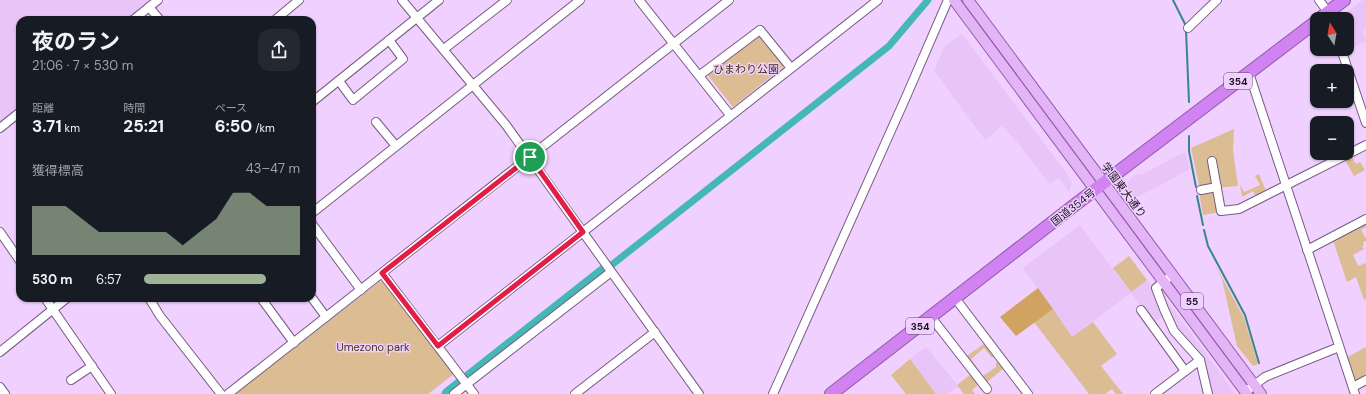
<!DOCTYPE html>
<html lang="ja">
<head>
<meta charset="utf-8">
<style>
  :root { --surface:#171b24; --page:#242831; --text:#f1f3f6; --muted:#9ea1a6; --accent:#9fb295 }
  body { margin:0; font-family:"DM Sans","Noto Sans JP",sans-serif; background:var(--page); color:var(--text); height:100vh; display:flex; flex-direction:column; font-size:15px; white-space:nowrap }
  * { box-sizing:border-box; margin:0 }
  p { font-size:13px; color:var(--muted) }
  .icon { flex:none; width:22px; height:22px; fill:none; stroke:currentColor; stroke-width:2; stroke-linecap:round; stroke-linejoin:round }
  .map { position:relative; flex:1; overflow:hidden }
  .panel { position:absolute; left:16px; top:16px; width:300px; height:286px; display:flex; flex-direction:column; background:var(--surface); border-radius:12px; box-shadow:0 1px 3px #0004 }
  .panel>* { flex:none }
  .needle { width:26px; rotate:349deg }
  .controls { position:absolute; left:1310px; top:12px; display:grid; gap:8px }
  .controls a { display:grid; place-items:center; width:44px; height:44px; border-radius:8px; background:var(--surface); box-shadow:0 1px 3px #0004; font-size:20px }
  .pin { position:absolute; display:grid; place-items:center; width:34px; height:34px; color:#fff; margin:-17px; border:2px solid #fff; border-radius:50%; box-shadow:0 1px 4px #0007 }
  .round { display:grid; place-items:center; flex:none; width:42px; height:42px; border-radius:12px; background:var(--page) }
  .head { display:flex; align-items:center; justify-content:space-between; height:68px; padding:0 16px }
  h1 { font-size:22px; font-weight:700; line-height:30px }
  .figures { display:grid; grid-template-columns:repeat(3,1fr); gap:6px; height:68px; padding:4px 16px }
  .figures div { display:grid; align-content:center }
  .figures b { font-size:17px; font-weight:700 }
  .figures small { font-size:11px; font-weight:400 }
  .figures p { font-size:11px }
  .chart { height:112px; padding:8px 16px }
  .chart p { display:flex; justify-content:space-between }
  .chart svg { width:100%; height:72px; margin-top:4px; fill:var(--accent); opacity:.7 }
  ul { padding:0 16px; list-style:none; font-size:13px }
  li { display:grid; grid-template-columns:64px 48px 1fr; align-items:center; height:30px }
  li i { height:10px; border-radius:5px; background:var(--accent) }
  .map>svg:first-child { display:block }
  .built { fill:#e8c4f8 }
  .green { fill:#dcbc92 }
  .forest { fill:#d1a360 }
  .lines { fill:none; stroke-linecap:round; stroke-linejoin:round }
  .stream { stroke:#39868a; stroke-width:2 }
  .canal { stroke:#45b7b7; stroke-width:7 }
  .river { stroke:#45b7b7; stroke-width:13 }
  .minor-casing { stroke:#765b83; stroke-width:10 }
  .major-casing { stroke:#915ba9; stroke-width:12 }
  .highway-casing { stroke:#915ba9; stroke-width:14 }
  .minor { stroke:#fff; stroke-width:8 }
  .major { stroke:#e3b5f7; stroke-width:10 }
  .highway { stroke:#d083f1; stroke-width:12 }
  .route-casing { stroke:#fff; stroke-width:8 }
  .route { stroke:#e11d48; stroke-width:5 }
  .labels { text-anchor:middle; stroke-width:3; stroke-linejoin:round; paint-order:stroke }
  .shield { fill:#efd0fe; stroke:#5c4b64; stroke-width:1 }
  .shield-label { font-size:10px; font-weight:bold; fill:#1d1222 }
  .park-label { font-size:11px; fill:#463215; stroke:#efd0fe }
  .street-label { font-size:11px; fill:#1d1222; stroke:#efd0fe }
</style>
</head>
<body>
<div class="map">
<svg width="1366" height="394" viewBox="0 0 1366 394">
  <rect width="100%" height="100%" fill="#efd0fe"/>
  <g class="built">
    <path d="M 0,0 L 151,0 L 127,20 L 20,20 L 20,107 L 0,124 Z"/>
    <path d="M 1363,0 L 1366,0 L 1366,28 L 1363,30 L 1366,41 L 1345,51 L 1344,49 L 1347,49 L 1347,19 L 1338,19 Z"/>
    <path d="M 962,34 L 1067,174 L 1072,183 L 1069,192 L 1059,178 L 1050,184 L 1017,142 L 1002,126 L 985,140 L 934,71 L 944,47 Z"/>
    <path d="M 1185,152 L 1190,169 L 1132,200 L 1127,192 L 1128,184 L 1130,179 L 1139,173 L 1141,175 Z"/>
    <path d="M 1080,225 L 1130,292 L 1147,280 L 1153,289 L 1163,316 L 1154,322 L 1131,293 L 1072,337 L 1023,268 Z"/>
    <path d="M 1159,290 L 1205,352 L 1235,394 L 1211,394 L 1203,363 L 1175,329 Z"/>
    <path d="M 926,347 L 958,386 L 947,394 L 936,394 L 910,359 Z"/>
  </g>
  <g class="green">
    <path d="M 758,31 L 785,65 L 733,107 L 706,73 Z"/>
    <path d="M 1234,129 L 1233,150 L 1238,186 L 1200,189 L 1191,148 Z"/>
    <path d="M 1351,155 L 1356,164 L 1360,162 L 1365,170 L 1354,176 L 1344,158 Z"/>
    <path d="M 1259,174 L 1266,191 L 1256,196 L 1253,191 L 1242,197 L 1240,184 L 1244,192 L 1260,185 L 1255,176 Z"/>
    <path d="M 1216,189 L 1220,212 L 1203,215 L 1199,192 Z"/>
    <path d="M 1366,221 L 1366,227 L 1361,230 L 1365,237 L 1366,237 L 1366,241 L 1363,242 L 1364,245 L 1362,246 L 1364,249 L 1353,255 L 1358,266 L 1366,263 L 1366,299 L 1364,300 L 1356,277 L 1347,282 L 1333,240 Z"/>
    <path d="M 1129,256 L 1147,280 L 1131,292 L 1113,268 Z"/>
    <path d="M 1212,259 L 1244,318 L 1258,364 L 1253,366 L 1237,346 L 1222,279 Z"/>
    <path d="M 382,280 L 455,373 L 428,394 L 235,394 Z"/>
    <path d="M 1053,309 L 1072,337 L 1093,322 L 1117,354 L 1101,366 L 1123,394 L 1116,394 L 1112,389 L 1105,394 L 1089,394 L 1034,322 Z"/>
    <path d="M 985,343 L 994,355 L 992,358 L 984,348 L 971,359 L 983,376 L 996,367 L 996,363 L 999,361 L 1004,368 L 986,383 L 967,356 Z"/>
    <path d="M 1366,347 L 1366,377 L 1356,382 L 1354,381 L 1346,358 Z"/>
    <path d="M 910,359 L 936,394 L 906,394 L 891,375 Z"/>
    <path d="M 971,374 L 976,381 L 977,386 L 972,390 L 975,394 L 964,394 L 957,385 Z"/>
  </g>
  <path class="forest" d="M 1038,288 L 1053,309 L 1016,336 L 1000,317 Z"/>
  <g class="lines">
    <g class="stream">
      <path d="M 1173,0 L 1186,26"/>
      <path d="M 1186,30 L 1189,102"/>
      <path d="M 1189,136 L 1189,151 L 1196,187"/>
      <path d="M 1197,196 L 1203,225"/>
      <path d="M 1204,230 L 1208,246 L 1245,315 L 1259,363"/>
    </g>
    <path class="canal" d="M 604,271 L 889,46 L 928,0"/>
    <path class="river" d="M 448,394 L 604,271"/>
    <g class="minor-casing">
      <g id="minor">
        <path d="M 402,0 L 506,125 L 699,394"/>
        <path d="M 639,0 L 730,115"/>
        <path d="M 1319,0 L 1328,12 L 1331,19"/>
        <path d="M 149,7 L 160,20"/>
        <path d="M 133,20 L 158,0"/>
        <path d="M 275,20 L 299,0"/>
        <path d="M 1188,28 L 1217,0"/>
        <path d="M 444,49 L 507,0"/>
        <path d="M 1341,49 L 1366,123"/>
        <path d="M 1249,73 L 1355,394"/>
        <path d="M 700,75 L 760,30 L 791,68"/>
        <path d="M 339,81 L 353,100 L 403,59 L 389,40"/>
        <path d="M 312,102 L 439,0"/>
        <path d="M 376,122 L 396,146"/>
        <path d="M 0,128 L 20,112"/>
        <path d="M 1212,161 L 1221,211 L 1239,209 L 1366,145"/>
        <path d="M 1201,190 L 1217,187"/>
        <path d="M 312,213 L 580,0"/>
        <path d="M 312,224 L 361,290"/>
        <path d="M 0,232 L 20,261"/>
        <path d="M 1307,250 L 1366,219"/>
        <path d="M 382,273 L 474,394"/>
        <path d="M 1172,275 L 1156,288 L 1164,309 L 1174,331 L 1200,360 L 1208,394"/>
        <path d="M 45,298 L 111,394"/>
        <path d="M 149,298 L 160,316 L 221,394"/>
        <path d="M 261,298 L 294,343"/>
        <path d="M 312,298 L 326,317"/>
        <path d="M 955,298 L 1028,394"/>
        <path d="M 1141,310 L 1185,371"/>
        <path d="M 931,317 L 987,389"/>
        <path d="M 438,346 L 878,0"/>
        <path d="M 0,352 L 67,298"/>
        <path d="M 71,380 L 92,366"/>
        <path d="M 0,387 L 5,394"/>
        <path d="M 1353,387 L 1366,380"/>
        <path d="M 1245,392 L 1265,377 L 1339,347"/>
        <path d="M 228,394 L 729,0"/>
        <path d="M 454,394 L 611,272"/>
        <path d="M 575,394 L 655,332"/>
        <path d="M 773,394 L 906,97 L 948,0"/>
        <path d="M 1155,394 L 1200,360"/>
      </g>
    </g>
    <g class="major-casing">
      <g id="major">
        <path d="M 954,0 L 1247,394"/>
        <path d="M 968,0 L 1261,394"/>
      </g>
    </g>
    <g class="highway-casing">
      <g id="highway">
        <path d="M 1319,19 L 1344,0"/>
        <path d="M 831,394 L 1076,204 L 1317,21"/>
      </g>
    </g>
    <use href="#minor" class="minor"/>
    <use href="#major" class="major"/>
    <use href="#highway" class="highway"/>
  </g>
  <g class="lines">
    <g class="route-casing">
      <path id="route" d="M 530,157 L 583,232 L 438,346 L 382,273 Z"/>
    </g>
    <use href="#route" class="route"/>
  </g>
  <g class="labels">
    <g class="shield">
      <rect x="1224" y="73" width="28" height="16" rx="3"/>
      <rect x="1181" y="293" width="22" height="16" rx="3"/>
      <rect x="906" y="318" width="28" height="16" rx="3"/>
    </g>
    <g class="shield-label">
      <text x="1238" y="85">354</text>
      <text x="1192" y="305">55</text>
      <text x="920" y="330">354</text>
    </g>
    <g class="park-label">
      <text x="746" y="73">ひまわり公園</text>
      <text x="373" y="351">Umezono park</text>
    </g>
    <g class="street-label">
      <text transform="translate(1124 190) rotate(53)" y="4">学園東大通り</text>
      <text transform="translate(1073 207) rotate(-38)" y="4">国道354号</text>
    </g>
  </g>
</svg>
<div class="controls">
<a><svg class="needle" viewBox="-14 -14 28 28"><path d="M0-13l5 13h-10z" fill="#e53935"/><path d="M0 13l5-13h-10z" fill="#9ea1a6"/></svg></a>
<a>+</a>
<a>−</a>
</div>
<div class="pin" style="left:530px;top:157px;background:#1e9e55"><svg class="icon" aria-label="arrive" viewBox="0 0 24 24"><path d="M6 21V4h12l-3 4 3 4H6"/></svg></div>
<section class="panel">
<div class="head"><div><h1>夜のラン</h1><p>21:06 · 7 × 530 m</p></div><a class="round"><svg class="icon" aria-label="share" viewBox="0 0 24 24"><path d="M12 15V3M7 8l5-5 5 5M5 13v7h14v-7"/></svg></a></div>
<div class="figures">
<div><p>距離</p><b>3.71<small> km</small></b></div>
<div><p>時間</p><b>25:21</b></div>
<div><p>ペース</p><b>6:50<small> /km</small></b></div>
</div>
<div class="chart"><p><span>獲得標高</span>43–47 m</p>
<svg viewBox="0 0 160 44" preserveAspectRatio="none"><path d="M0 44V14L10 14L20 14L30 22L40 30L50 30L60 30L70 30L80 30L90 38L100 30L110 22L120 6L130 6L140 14L150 14L160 14V44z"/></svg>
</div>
<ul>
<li><b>530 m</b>6:57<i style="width:78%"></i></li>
</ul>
</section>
</div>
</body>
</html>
